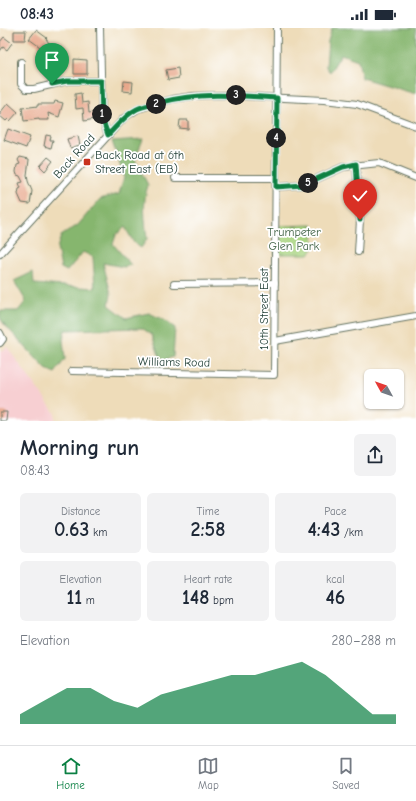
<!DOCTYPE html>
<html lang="en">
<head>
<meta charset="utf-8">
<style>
  :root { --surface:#fff; --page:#f2f2f3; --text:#1f2937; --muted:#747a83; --line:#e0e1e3; --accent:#0b8043 }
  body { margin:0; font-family:"Comic Neue",sans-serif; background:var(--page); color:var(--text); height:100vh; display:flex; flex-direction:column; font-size:15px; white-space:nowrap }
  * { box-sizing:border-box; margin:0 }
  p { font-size:13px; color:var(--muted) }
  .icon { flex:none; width:22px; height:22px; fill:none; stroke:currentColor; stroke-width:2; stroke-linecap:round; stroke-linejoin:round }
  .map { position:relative; height:393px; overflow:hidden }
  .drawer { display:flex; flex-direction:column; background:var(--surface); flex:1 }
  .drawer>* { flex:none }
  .needle { width:26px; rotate:310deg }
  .buttons { position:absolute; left:364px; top:341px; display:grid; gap:8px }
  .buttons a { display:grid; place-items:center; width:40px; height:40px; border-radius:6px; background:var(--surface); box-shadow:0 1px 3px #0004; font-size:20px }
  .pin { position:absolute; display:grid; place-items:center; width:34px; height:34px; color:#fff; margin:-41px -17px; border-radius:50% 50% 50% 0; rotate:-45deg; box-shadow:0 0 4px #0007 }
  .pin .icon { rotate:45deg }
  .km { position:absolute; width:20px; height:20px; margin:-10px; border-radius:50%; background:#222; color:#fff; font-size:11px; line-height:20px; text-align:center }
  .round { display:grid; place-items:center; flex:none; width:42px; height:42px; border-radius:6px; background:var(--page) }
  .headline { display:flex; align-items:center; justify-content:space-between; height:68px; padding:0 20px }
  h1 { font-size:22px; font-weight:700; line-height:30px }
  .stats { display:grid; grid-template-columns:repeat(3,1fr); gap:6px; height:68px; padding:4px 20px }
  .stats div { display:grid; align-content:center; border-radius:6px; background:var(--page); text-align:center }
  .stats b { font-size:20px; font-weight:700 }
  .stats small { font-size:11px; font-weight:400 }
  .stats p { font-size:11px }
  .chart { height:112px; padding:8px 20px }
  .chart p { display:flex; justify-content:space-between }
  .chart svg { width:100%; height:72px; margin-top:4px; fill:var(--accent); opacity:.7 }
  .status { display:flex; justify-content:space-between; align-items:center; height:28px; padding:0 20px; background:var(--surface); direction:ltr }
  .status svg { height:11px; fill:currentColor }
  .tab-bar { display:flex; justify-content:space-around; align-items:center; height:56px; border-top:1px solid var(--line); background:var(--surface); font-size:11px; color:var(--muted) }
  .tab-bar a { display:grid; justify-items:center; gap:2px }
  .tab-bar .current { color:var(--accent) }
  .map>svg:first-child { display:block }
  .built { fill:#f7cfd2 }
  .green { fill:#a9d480; stroke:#64885a }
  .forest { fill:#86b66e; stroke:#527a51 }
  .building { fill:#e8a78b }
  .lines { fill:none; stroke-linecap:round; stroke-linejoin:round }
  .minor-casing { stroke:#677563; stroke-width:8 }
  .minor { stroke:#fff; stroke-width:6 }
  .route-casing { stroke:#fff; stroke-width:8 }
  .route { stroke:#0b8043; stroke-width:5 }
  .poi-dot { fill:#c8321e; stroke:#fff; stroke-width:1.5 }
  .labels { text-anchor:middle; stroke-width:3.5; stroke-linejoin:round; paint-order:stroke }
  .poi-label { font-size:12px; fill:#1f3d34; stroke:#fff; text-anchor:start }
  .street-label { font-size:12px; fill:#1f3d34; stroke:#fff }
  .park-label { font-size:12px; fill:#426347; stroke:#fff }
</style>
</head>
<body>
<div class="status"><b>08:43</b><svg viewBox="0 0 49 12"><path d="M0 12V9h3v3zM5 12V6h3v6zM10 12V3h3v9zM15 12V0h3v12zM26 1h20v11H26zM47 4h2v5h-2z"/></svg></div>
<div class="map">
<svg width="416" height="393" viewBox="0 0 416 393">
  <rect width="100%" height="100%" fill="#fff"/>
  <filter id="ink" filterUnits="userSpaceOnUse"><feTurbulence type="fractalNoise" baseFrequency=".025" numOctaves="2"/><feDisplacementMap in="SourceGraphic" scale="8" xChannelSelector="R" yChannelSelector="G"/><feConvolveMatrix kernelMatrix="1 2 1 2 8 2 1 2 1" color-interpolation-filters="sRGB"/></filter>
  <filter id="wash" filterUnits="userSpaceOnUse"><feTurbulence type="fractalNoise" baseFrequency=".012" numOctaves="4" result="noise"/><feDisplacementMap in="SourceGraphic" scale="16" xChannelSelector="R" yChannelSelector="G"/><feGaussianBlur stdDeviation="0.9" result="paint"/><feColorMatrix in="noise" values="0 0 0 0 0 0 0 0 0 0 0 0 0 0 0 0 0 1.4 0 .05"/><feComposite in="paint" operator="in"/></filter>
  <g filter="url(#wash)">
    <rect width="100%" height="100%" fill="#eedcb9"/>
    <path class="built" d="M 7,319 L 55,385 L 55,393 L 0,393 L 0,324 Z"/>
    <path class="green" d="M 313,197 L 314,220 L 309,226 L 275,226 L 275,198 Z"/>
    <g class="forest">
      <path d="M 332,0 L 416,0 L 416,66 L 362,50 L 358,32 L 341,26 L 330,44 L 326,39 L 328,13 Z"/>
      <path d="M 143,111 L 135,132 L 148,157 C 142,175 145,193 147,211 L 141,220 L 134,215 L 125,199 L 116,207 L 113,216 L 131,237 L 124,239 L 103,235 L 111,266 L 109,277 L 126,290 L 149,285 L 164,292 L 175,300 L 173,329 L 164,332 L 159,327 L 152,307 L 142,300 L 65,302 L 63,312 L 65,331 L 55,345 L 46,341 L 4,296 L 0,290 L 0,283 L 18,283 L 26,273 L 14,253 L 33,244 L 34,256 L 95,260 L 93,229 L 83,224 L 67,243 L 61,240 L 57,220 L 61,208 L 78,197 L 100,171 L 119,166 L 124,149 L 112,113 Z"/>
    </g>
    <g id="blocks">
      <g class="building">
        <path d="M 36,2 L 47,10 L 46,11 L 58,27 L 54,30 L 60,42 L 47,49 L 42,39 L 51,34 L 40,19 L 29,11 Z"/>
        <path d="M 14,3 L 26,3 L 25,12 L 14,12 Z"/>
        <path d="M 4,9 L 12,15 L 7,22 L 3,19 L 0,23 L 0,14 Z"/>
        <path d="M 74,31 L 87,32 L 87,46 L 74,46 Z"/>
        <path d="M 178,40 L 179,50 L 168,52 L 166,42 Z"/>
        <path d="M 124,53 L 133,54 L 132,64 L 123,63 Z"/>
        <path d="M 81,65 L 82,75 L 88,74 L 89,85 L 94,84 L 95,91 L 84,93 L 83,80 L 76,81 L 75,66 Z"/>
        <path d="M 55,73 L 63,75 L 59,89 L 48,85 L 49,92 L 39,92 L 39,91 L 24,93 L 22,80 L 38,78 L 38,76 L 54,76 Z"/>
        <path d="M 8,75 L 18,84 L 10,93 L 8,91 L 6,93 L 0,88 L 0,85 Z"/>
        <path d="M 180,92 L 188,92 L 188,101 L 179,100 Z"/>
        <path d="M 8,101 L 30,109 L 26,120 L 4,112 Z"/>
        <path d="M 46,107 L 51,108 L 50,112 L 53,112 L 51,120 L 44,118 Z"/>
        <path d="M 78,108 L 80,117 L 70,120 L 67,111 Z"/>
        <path d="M 20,129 L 29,131 L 29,132 L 27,147 L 28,153 L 32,163 L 30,176 L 22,175 L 18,166 L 19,161 L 21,160 L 19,155 L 23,154 L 20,148 L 17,147 L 16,144 L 17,137 L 20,136 L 18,132 Z"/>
        <path d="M 48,129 L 53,133 L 45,143 L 40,138 Z"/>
        <path d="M 0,384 L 7,384 L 6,393 L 0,393 Z"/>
      </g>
    </g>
  </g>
  <g filter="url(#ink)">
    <use href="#blocks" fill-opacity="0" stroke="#677563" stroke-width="1"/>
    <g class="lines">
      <g class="minor-casing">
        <g id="minor">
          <path d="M 100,0 L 102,90 L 108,107"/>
          <path d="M 21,34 L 21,56 L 26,61 L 34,61 L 67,53 L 101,53"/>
          <path d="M 356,136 L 360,192 L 358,224"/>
          <path d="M 175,150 L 276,150"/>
          <path d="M 276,159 L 303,157 L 343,139 L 379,135 L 416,150"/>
          <path d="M 0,226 L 124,90 L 138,81 L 173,71 L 193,68 L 222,67 L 324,72 L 357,76 L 416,98"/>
          <path d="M 174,256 L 275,255"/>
          <path d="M 0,305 L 3,311 L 0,315"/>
          <path d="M 275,313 L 416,288"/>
          <path d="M 72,343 L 274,347 L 277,0"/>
        </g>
      </g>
      <use href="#minor" class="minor"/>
    </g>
  </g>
  <g class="lines" filter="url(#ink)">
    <g class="route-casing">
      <path id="route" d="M 52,56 L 67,53 L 101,53 L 102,90 L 108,107 C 117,98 125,87 137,81 C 144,78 151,77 158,75 C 197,64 236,67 277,70 L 276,159 L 303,157 L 343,139 L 356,136 L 360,192"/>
    </g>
    <use href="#route" class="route"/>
  </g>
  <rect class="poi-dot" x="83" y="130" width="8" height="8" rx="2"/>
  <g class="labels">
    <g class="poi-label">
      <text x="95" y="131">Back Road at 6th<tspan x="95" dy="14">Street East (EB)</tspan></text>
    </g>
    <g class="street-label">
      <text transform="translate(74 128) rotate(-48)" y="4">Back Road</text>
      <text transform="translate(264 281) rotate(-90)" y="4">10th Street East</text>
      <text transform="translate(174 334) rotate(1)" y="4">Williams Road</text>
    </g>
    <g class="park-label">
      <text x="294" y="208">Trumpeter<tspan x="294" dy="14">Glen Park</tspan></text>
    </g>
  </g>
</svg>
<div class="buttons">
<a><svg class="needle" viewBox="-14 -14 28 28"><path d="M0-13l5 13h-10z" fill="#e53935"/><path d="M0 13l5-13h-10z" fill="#747a83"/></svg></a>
</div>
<div class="pin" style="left:52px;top:56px;background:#1e9e55"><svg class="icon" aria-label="arrive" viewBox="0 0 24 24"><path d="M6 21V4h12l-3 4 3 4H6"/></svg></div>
<div class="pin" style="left:360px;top:192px;background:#d93025"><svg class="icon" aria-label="check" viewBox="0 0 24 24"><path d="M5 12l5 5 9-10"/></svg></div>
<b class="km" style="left:102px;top:86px">1</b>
<b class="km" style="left:156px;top:76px">2</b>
<b class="km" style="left:236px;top:67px">3</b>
<b class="km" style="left:276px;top:110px">4</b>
<b class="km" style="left:308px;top:155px">5</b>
</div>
<section class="drawer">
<div class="headline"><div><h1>Morning run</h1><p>08:43</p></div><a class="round"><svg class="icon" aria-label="share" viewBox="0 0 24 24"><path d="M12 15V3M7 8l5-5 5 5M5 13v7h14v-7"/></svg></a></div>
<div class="stats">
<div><p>Distance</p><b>0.63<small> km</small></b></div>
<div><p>Time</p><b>2:58</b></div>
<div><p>Pace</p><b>4:43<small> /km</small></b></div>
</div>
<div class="stats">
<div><p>Elevation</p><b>11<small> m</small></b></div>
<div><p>Heart rate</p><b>148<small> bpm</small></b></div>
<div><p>kcal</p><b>46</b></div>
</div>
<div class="chart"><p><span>Elevation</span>280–288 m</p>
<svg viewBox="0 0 160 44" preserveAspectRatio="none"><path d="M0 44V38L10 30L20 22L30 22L40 30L50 34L60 26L70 22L80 18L90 14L100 14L110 10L120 6L130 14L140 26L150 38L160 38V44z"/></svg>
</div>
</section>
<nav class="tab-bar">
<a class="current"><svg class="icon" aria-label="home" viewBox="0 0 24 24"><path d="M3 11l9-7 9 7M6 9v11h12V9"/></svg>Home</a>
<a><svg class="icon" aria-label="map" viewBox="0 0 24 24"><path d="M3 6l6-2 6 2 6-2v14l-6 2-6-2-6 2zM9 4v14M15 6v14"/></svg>Map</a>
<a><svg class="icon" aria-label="saved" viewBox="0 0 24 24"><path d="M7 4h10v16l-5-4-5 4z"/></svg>Saved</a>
</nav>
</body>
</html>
